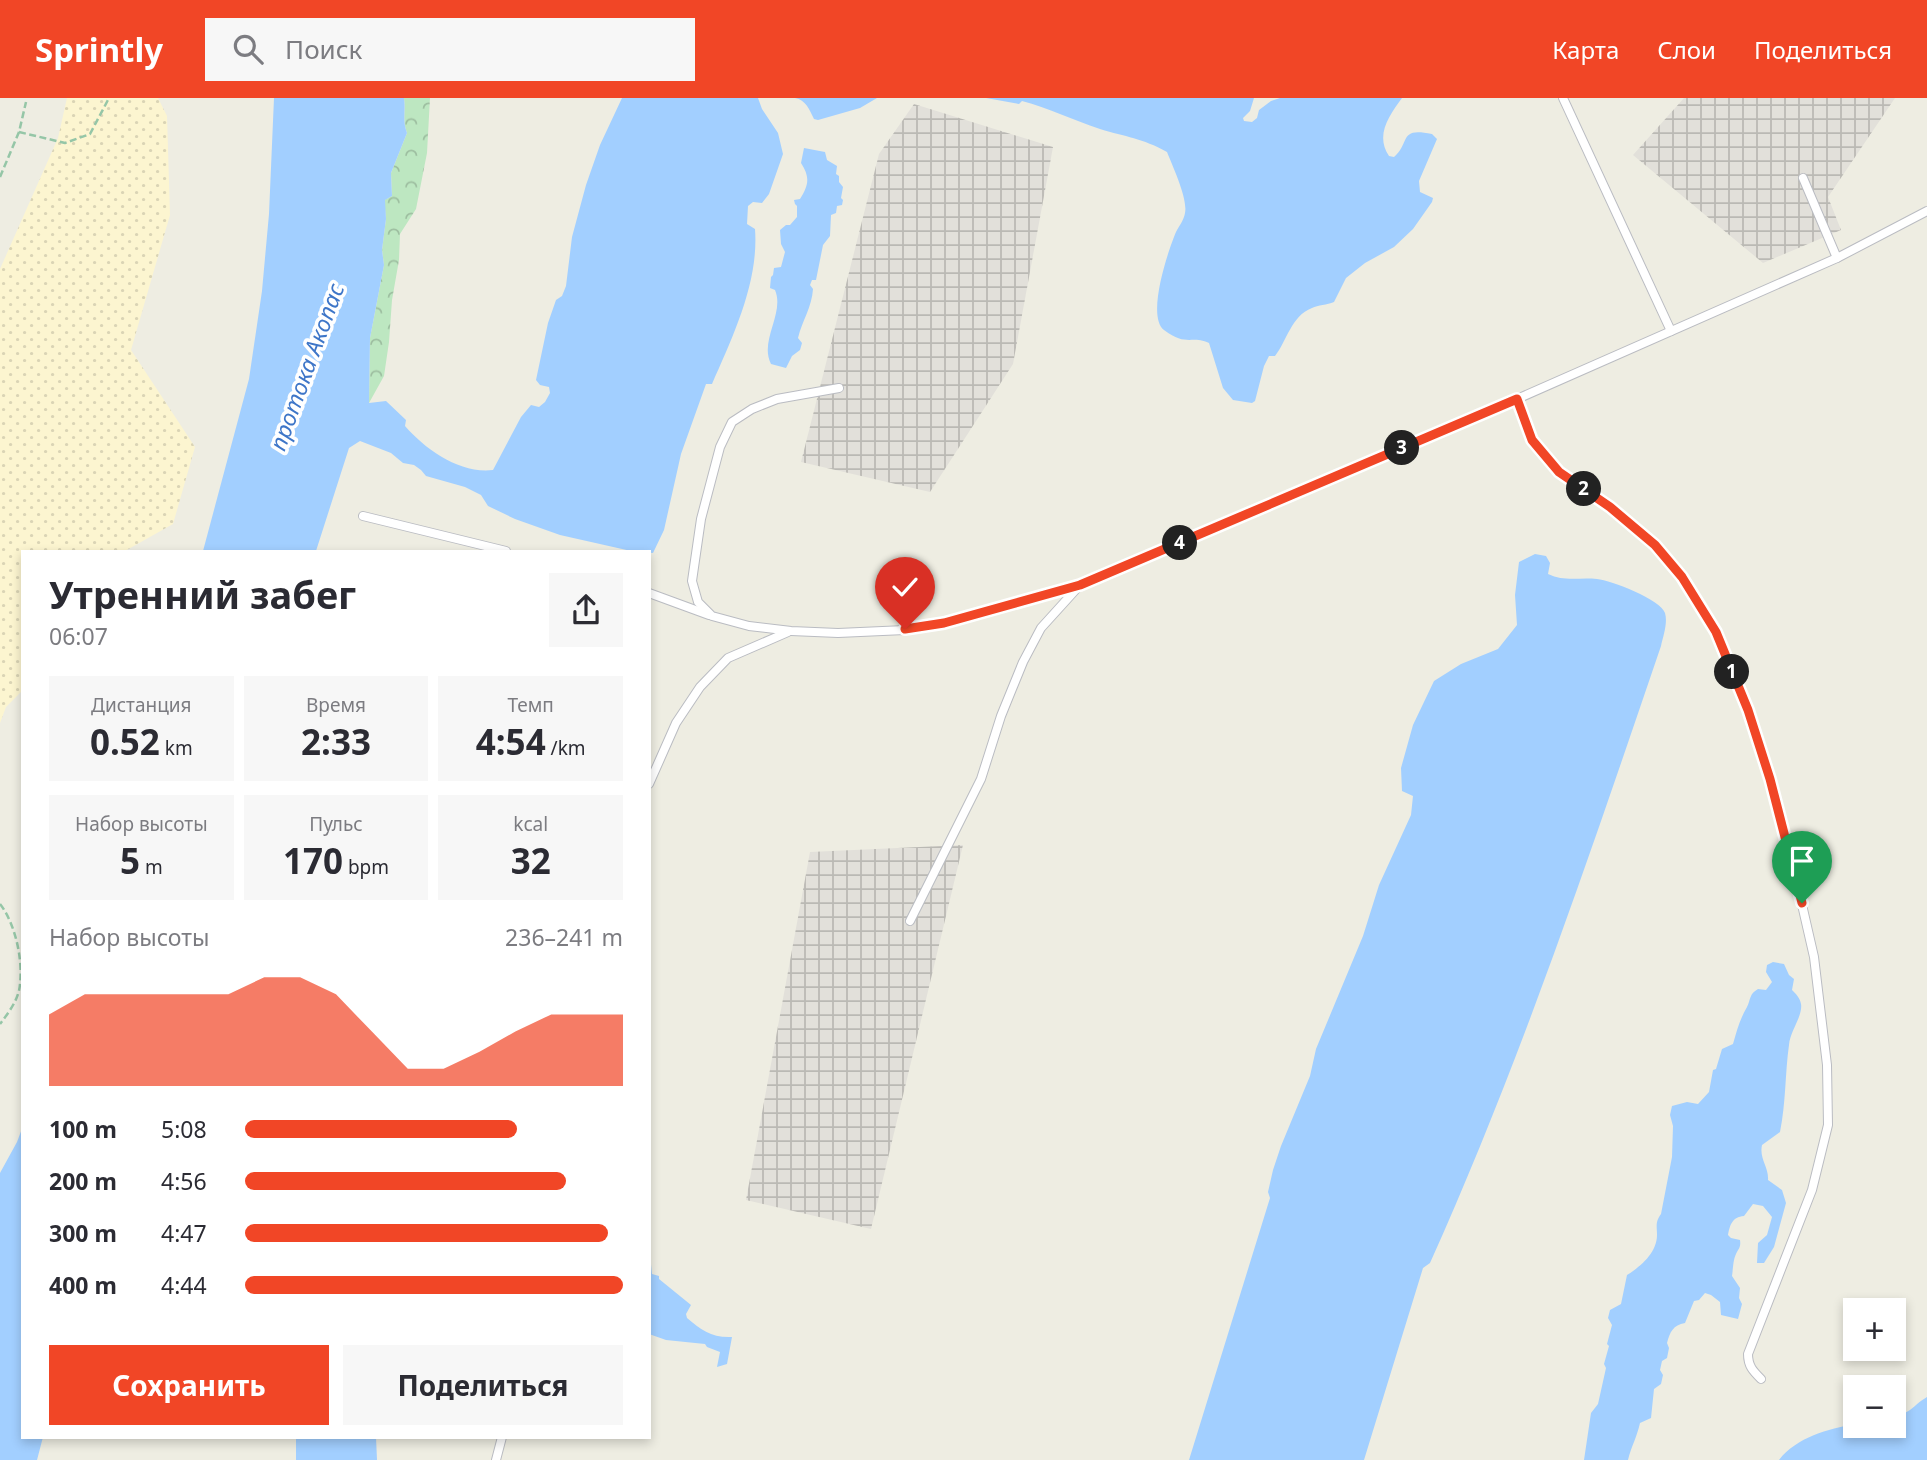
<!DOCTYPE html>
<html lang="ru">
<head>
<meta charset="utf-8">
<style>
  :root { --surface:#fff; --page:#f7f7f7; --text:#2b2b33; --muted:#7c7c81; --accent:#f14626 }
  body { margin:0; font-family:"Noto Sans",sans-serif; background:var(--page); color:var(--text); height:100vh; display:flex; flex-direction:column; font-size:26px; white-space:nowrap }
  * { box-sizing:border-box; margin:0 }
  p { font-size:23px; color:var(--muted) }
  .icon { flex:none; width:38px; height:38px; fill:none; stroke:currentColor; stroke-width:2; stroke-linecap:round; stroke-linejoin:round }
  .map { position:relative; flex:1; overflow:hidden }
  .panel { position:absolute; left:21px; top:452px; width:630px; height:889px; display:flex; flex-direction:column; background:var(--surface); border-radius:0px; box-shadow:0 4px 10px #0003 }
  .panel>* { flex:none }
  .fabs { position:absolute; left:1843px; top:1200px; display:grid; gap:14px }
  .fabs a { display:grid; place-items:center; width:63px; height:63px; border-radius:0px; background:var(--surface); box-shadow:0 4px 10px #0003; font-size:35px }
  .pin { position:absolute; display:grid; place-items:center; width:60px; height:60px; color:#fff; margin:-72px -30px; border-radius:50% 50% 50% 0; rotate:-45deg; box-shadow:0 0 7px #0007 }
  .pin .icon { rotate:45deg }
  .km { position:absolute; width:35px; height:35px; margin:-18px; border-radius:50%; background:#222; color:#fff; font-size:19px; line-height:35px; text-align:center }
  .round { display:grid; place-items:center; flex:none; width:74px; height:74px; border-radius:0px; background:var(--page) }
  .overview { display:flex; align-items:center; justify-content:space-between; height:119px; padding:0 28px }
  h1 { font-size:38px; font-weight:700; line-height:52px }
  .metrics { display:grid; grid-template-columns:repeat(3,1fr); gap:10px; height:119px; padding:7px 28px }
  .metrics div { display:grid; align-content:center; border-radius:0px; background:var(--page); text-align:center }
  .metrics b { font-size:35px; font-weight:700 }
  .metrics small { font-size:19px; font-weight:400 }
  .metrics p { font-size:19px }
  .chart { height:196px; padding:14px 28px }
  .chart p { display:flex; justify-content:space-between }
  .chart svg { width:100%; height:126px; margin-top:7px; fill:var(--accent); opacity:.7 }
  .button { display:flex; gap:14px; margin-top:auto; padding:14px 28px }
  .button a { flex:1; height:80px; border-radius:0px; background:var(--accent); color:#fff; font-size:28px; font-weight:700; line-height:80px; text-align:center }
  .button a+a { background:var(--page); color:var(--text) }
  ul { padding:0 28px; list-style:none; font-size:23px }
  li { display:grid; grid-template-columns:112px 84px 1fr; align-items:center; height:52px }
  li i { height:18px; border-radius:9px; background:var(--accent) }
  header { display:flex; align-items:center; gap:42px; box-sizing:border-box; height:98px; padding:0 35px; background:var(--accent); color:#fff }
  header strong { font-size:33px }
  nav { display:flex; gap:38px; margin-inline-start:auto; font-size:24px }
  .search { width:490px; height:63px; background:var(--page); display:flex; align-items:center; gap:18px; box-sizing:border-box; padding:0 24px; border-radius:0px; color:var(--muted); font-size:26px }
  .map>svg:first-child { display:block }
  .industrial { fill:url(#industrial-grid) }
  .forest { fill:url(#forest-crowns) }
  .sand { fill:url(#sand-dots) }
  .water { fill:#a2cfff }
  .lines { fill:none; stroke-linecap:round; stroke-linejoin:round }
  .lane-casing { stroke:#babcc2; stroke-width:10 }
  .path { stroke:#95c6a7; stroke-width:2.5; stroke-dasharray:7 3.5; stroke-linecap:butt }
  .lane { stroke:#fff; stroke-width:8 }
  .route-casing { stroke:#fff; stroke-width:14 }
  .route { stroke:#f14626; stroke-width:9 }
  .labels { text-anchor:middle; stroke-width:7; stroke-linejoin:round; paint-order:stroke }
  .water-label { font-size:23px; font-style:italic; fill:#3e76c8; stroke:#fff }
</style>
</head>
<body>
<header>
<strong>Sprintly</strong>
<div class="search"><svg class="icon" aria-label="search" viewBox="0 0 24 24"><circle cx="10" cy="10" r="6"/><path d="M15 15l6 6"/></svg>Поиск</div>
<nav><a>Карта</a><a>Слои</a><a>Поделиться</a></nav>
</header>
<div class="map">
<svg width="1927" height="1362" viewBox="0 0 1927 1362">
  <defs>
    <pattern id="industrial-grid" width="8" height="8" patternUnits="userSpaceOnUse" patternTransform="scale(1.75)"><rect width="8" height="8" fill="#e2e0da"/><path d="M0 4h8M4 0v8" fill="none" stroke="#bab9b4"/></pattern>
    <pattern id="forest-crowns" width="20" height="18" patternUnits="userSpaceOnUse" patternTransform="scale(1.75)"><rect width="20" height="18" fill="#bde7c1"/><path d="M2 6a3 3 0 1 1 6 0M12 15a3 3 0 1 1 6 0" fill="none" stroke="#9dbea0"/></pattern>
    <pattern id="sand-dots" width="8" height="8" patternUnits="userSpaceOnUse" patternTransform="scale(1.75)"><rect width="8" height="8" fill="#fcf5d0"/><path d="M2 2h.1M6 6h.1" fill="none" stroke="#dad4b5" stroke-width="1.8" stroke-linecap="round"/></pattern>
  </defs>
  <rect width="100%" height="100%" fill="#eeede2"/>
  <g class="industrial">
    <path d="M 1684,0 L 1895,0 L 1828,99 L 1841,132 L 1763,165 L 1633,57 Z"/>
    <path d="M 914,6 L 1053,49 L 1013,266 L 930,394 L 801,364 L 879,56 Z"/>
    <path d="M 963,747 L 871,1131 L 746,1102 L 810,754 Z"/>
  </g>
  <path class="forest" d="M 404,0 L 430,0 L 427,55 L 416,111 L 400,136 L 399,162 L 392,202 L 389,244 L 384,278 L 369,305 L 370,240 L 384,167 L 382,152 L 386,121 L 384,102 L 392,98 L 391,75 L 407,35 C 402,22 406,13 404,0 Z"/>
  <path class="sand" d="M 67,0 L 158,0 L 167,18 L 170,117 L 131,252 L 195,349 L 173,426 L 125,453 L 23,453 L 23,592 L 6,609 L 0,625 L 0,171 L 58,40 Z"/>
  <g class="water">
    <path d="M 274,0 L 404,0 C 406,13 402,22 407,35 L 391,75 L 392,98 L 385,102 L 386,121 L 382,152 L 384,167 L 370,240 L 369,305 L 386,303 L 406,322 L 405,328 C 426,352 460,376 493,372 L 521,319 L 531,307 L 539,309 L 545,304 L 550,295 L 549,289 L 540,287 L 536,282 L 548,225 L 556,202 L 562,198 L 566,188 L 572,139 L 586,87 L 600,47 L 622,0 L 758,0 L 762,11 L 778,35 L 783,56 L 769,96 L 762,105 L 753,104 L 748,108 L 747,126 L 755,131 C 759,184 733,238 712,286 L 706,286 L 681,356 L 664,432 L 653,455 L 631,453 L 560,437 L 515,421 L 488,408 L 481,397 L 465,389 L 426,378 L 421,372 L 414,367 L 403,365 L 391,355 L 360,343 L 349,350 L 316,453 L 203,453 L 249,281 L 262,193 L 269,116 Z"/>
    <path d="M 795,0 L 877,0 L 860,10 L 818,22 L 814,21 C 809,11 806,2 795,0 Z"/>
    <path d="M 986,0 L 1254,0 L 1250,13 L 1243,20 L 1244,23 L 1252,24 L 1257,20 L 1259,12 L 1271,3 L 1280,0 L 1402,0 C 1389,18 1375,37 1389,58 L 1394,59 C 1411,44 1398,29 1432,36 L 1437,41 L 1419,83 L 1420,94 L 1433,100 L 1432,104 L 1413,131 L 1394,149 L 1365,165 L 1346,180 L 1334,204 C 1327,207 1318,207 1312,210 C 1291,218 1287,243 1275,258 L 1269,258 L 1264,268 L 1255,303 L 1252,305 L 1233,302 L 1223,290 L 1209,245 C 1191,237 1186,249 1164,232 C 1146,218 1168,153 1176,134 C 1179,128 1184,122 1185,115 C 1188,101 1173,69 1167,54 C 1142,40 1126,39 1100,31 C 1073,22 1048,10 1022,3 L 1019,6 Z"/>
    <path d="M 804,50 L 825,54 L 827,62 L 837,68 L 836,76 L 839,78 L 839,84 L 843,89 L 841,100 L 843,102 L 842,107 L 837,108 L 836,115 L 831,117 L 830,138 L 823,147 L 816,182 L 812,182 L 810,187 L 813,191 C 812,209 802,223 798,240 L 802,245 L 800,252 L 792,258 L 786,270 L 771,266 C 759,243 785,215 775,192 L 770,190 L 771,179 L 773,177 L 774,170 L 781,169 L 785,154 L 781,146 L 780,132 L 786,127 L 790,127 L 797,119 L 797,108 L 795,106 L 794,102 L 800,101 C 809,87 810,79 801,65 Z"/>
    <path d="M 1535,456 L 1546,458 L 1550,465 L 1548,476 C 1565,484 1579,479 1597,481 C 1611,482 1661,502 1665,515 C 1668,525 1663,539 1661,548 C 1590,756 1520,965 1430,1165 L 1423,1170 L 1364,1362 L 1189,1362 L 1270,1100 L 1268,1094 L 1273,1072 L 1281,1048 L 1310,978 L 1316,951 L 1363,838 L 1379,787 L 1411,717 L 1413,698 L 1402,693 L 1401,670 L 1413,627 L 1434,583 L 1461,566 L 1498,551 L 1517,527 L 1515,497 L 1519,464 Z"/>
    <path d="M 1773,864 L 1784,866 L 1789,877 L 1794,881 L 1792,892 C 1796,896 1800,900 1801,906 C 1803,918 1790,933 1789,947 C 1785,975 1786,1005 1780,1034 L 1762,1047 C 1759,1061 1769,1069 1768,1082 L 1782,1092 L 1786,1105 L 1774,1149 L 1764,1165 L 1757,1165 L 1758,1145 L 1767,1137 L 1772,1119 L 1763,1108 L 1753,1106 L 1744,1118 C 1732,1119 1730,1127 1728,1137 L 1731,1140 L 1740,1142 C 1741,1149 1739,1150 1736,1156 C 1733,1162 1733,1172 1732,1178 L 1740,1190 L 1739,1200 L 1742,1206 L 1738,1221 L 1721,1217 L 1720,1204 L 1711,1197 L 1705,1195 L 1699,1202 L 1694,1203 L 1685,1225 C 1673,1227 1670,1234 1667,1245 L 1669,1250 L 1667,1260 L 1662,1263 L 1660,1272 L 1663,1277 L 1661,1286 L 1654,1291 L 1651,1320 L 1640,1325 C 1637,1339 1631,1349 1628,1362 L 1584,1362 L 1591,1315 L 1598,1306 L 1606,1270 L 1604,1266 L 1609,1248 L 1607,1246 L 1612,1227 L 1608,1220 L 1610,1212 L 1621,1206 L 1627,1177 C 1640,1169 1657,1155 1657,1137 C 1657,1129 1655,1124 1661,1116 L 1672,1059 L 1673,1028 L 1670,1017 L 1672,1008 L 1687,1004 L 1698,1006 L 1709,994 L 1713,972 L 1716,971 L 1722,951 L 1733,946 C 1737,932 1740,921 1747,909 C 1751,901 1749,896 1758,891 L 1766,892 L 1772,884 L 1766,874 L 1767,867 Z"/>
    <path d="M 23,1028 L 23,1339 L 43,1339 L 37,1362 L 0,1362 L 0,1075 L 17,1044 Z"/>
    <path d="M 649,1147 L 652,1176 L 659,1178 L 659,1181 L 691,1207 L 686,1216 L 687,1220 C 701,1232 712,1240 732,1239 L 727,1266 L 717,1269 L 720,1254 L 707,1249 L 705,1246 L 666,1242 L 649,1236 Z"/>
    <path d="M 1927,1299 L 1927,1362 L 1779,1362 C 1797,1339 1828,1331 1855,1326 L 1855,1328 L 1894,1328 L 1894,1318 C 1912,1315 1912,1308 1927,1299 Z"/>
    <path d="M 296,1339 L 376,1339 L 377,1362 L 296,1362 Z"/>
  </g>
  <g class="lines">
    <g class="lane-casing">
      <g id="lane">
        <path d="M 1563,0 L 1671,233"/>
        <path d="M 1803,80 L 1837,160"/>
        <path d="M 839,290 L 777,301 L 752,311 L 732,324 L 720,349 L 701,421 L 692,483 L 698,504 L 712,518 L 749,528 L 791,533 L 838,535 L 905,532 L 944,525 L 1080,487 L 1517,301 L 1837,160 L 1927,113"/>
        <path d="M 1517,301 L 1532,343 L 1559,374 L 1610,409 L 1655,447 L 1682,479 L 1716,534 L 1748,612 L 1789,750 L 1814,859 L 1827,967 L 1828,1027 L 1812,1092 L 1748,1256 C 1748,1268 1753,1273 1761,1281"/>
        <path d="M 363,418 L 506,453"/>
        <path d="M 649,495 L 709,517"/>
        <path d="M 649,686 L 676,625 L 700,589 L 728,560 L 788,534"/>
        <path d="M 910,823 L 981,681 L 1001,618 L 1023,564 L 1041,530 L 1080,487"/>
        <path d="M 496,1362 L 502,1339"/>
      </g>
    </g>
    <g class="path">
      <path d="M 19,34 L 65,45 L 90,36 L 109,0"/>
      <path d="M 0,79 L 19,34 L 26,4"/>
      <path d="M 0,806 C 15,825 23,861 20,886 C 19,901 9,914 0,926"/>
    </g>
    <use href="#lane" class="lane"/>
  </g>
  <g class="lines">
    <g class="route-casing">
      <path id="route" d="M 905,531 L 944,525 L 1080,487 L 1517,301 L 1532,342 L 1559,374 L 1610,409 L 1655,447 L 1682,479 L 1716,534 L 1748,612 L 1770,681 L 1802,805"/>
    </g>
    <use href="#route" class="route"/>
  </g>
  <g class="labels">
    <g class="water-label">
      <text transform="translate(307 269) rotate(-70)" y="8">протока Акопас</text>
    </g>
  </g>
</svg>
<div class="fabs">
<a>+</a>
<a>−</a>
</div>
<div class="pin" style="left:1802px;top:805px;background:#1e9e55"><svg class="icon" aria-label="arrive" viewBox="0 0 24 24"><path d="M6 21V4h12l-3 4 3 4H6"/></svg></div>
<div class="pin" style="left:905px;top:531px;background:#d93025"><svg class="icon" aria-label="check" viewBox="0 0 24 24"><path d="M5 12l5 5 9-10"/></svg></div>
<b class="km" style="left:1732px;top:574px">1</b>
<b class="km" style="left:1584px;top:391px">2</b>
<b class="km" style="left:1402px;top:350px">3</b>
<b class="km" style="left:1180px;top:445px">4</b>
<section class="panel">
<div class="overview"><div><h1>Утренний забег</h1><p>06:07</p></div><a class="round"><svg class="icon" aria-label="share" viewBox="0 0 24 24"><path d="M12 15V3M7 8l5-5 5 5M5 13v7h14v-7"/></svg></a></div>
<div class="metrics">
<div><p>Дистанция</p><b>0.52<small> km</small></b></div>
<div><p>Время</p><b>2:33</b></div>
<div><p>Темп</p><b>4:54<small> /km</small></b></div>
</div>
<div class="metrics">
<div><p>Набор высоты</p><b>5<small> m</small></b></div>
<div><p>Пульс</p><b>170<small> bpm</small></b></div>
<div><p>kcal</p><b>32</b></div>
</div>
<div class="chart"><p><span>Набор высоты</span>236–241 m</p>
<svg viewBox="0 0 160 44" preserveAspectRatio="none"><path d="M0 44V19L10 12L20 12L30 12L40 12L50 12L60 6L70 6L80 12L90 25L100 38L110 38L120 32L130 25L140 19L150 19L160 19V44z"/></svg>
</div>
<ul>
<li><b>100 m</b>5:08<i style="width:72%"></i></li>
<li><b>200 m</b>4:56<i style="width:85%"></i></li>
<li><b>300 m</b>4:47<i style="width:96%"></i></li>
<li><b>400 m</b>4:44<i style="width:100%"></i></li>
</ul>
<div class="button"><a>Сохранить</a><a>Поделиться</a></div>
</section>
</div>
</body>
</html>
